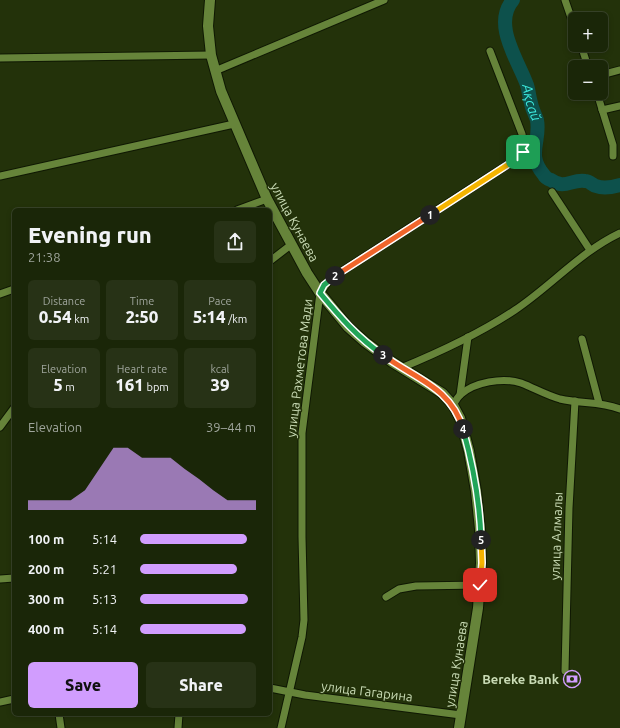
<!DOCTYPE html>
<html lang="en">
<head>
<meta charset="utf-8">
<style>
  :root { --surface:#1a2608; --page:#273216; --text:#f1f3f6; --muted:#9fa59c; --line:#384329; --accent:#d19dfe }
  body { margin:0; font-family:Ubuntu,sans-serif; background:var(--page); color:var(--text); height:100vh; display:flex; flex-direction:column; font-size:15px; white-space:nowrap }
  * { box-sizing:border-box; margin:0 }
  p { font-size:13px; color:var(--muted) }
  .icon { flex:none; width:22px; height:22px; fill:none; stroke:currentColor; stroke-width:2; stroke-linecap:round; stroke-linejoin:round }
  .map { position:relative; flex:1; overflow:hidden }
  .sheet { position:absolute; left:12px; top:208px; width:260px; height:508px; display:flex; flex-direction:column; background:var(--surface); border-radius:6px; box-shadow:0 2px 6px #0003,0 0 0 1px var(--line) }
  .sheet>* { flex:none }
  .controls { position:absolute; left:568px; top:12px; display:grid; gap:8px }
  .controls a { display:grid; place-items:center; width:40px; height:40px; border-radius:6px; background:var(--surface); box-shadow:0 2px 6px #0003,0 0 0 1px var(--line); font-size:20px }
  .pin { position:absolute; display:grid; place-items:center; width:34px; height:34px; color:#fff; margin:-17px; border-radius:8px; box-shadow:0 2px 6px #0006 }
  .km { position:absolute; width:20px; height:20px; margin:-10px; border-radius:50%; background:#222; color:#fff; font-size:11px; line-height:20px; text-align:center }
  .round { display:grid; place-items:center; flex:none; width:42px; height:42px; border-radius:6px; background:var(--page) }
  .headline { display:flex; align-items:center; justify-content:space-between; height:68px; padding:0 16px }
  h1 { font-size:22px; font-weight:800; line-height:30px }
  .stats { display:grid; grid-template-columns:repeat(3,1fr); gap:6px; height:68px; padding:4px 16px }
  .stats div { display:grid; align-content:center; border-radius:6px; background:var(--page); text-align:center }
  .stats b { font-size:17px; font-weight:800 }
  .stats small { font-size:11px; font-weight:400 }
  .stats p { font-size:11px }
  .chart { height:112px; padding:8px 16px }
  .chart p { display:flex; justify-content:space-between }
  .chart svg { width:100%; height:72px; margin-top:4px; fill:var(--accent); opacity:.7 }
  .cta { display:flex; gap:8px; margin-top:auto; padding:8px 16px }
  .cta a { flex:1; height:46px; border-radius:6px; background:var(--accent); color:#111; font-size:16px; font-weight:800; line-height:46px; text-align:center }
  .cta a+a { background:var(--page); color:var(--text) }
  ul { padding:0 16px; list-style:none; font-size:13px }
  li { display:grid; grid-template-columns:64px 48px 1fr; align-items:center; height:30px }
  li i { height:10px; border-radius:5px; background:var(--accent) }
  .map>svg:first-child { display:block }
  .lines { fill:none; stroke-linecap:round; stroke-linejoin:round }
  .river { stroke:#0d514c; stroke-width:14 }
  .street-casing { stroke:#0f1803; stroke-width:9 }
  .secondary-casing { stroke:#0f1803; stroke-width:12 }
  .street { stroke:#66843a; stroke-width:7 }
  .secondary { stroke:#66843a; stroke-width:10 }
  .split-1-casing { stroke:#fff; stroke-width:8 }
  .split-2-casing { stroke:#fff; stroke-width:8 }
  .split-3-casing { stroke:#fff; stroke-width:8 }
  .split-4-casing { stroke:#fff; stroke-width:8 }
  .split-5-casing { stroke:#fff; stroke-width:8 }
  .split-6-casing { stroke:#fff; stroke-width:8 }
  .split-1 { stroke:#f5b400; stroke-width:5 }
  .split-2 { stroke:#f0652b; stroke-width:5 }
  .split-3 { stroke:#22a559; stroke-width:5 }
  .split-4 { stroke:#f0652b; stroke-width:5 }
  .split-5 { stroke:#22a559; stroke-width:5 }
  .split-6 { stroke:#f5b400; stroke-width:5 }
  .labels { text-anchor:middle; stroke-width:3; stroke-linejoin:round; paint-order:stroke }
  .street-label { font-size:13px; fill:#c9dbb5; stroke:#23320a }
  .poi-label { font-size:13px; font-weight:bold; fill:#c9dbb5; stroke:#23320a; text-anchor:end }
  .water-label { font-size:14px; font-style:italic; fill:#3deade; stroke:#23320a }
</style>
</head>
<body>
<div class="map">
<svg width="620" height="728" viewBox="0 0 620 728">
  <rect width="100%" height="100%" fill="#23320a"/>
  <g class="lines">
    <path class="river" id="s1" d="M 513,0 C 492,24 518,60 527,85 C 529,91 529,97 531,103 C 532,109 535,114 537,120 C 541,142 526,154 544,175 C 545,177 548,179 551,180 C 565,190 571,179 585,181 C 590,181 592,185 596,186 C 604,189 613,187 620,185"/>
    <g class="street-casing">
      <g id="street">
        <path d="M 565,0 L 575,29"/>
        <path d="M 581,45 L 588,67"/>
        <path d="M 0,58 L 211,55"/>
        <path d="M 215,71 L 384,0"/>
        <path d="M 601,75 L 620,70"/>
        <path d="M 597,93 L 613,145 L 613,156"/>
        <path d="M 602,110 L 620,106"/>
        <path d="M 0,176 L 234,124"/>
        <path d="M 552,192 L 590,250"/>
        <path d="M 237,210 L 267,199"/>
        <path d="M 270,261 L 292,244"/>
        <path d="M 0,294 L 14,289"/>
        <path d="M 582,339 L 599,403"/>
        <path d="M 401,368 C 440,352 479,334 515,310 C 551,286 580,252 620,233"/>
        <path d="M 460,395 L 468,337"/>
        <path d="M 453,405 C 455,402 457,398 460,395 C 474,382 503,377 521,383 C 534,388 546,395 560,399 C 581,404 600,401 620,409"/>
        <path d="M 0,427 L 14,408"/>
        <path d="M 0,579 L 14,578"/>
        <path d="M 386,597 L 399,589 L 416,586 L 480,585"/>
        <path d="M 565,671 L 569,508 L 575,401"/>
        <path d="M 270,688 L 305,695 L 461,715"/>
        <path d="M 0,702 L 14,699"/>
        <path d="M 59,714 L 61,728"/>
        <path d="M 178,728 L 179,714"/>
        <path d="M 281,728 L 302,637 L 304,620 L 302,537 L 302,433 L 320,293 L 330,279 L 518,158 C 525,149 524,145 522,134 L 490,51"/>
      </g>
    </g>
    <g class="secondary-casing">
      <path id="secondary" d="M 210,0 L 208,26 L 211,55 L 221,91 L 267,199 L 307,273 L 320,293 L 348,327 L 365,342 L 392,362 L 442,393 L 453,405 L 460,418 L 469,451 L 476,491 L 480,529 L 481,563 L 478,608 L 459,728"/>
    </g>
    <use href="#street" class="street"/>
    <use href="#secondary" class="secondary"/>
  </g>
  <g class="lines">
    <g class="split-1-casing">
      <path id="split-1" d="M 430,215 L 518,158 L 523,152"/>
    </g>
    <g class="split-2-casing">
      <path id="split-2" d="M 335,276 L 430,215"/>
    </g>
    <g class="split-3-casing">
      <path id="split-3" d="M 335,276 L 324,285 L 320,293 C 340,317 357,337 383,355"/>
    </g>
    <g class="split-4-casing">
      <path id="split-4" d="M 383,355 C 415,379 451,387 463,429"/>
    </g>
    <g class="split-5-casing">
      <path id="split-5" d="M 463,429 C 473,465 480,503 481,540"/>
    </g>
    <g class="split-6-casing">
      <path id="split-6" d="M 480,585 L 482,563 L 481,540"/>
    </g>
    <use href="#split-1" class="split-1"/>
    <use href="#split-2" class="split-2"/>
    <use href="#split-3" class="split-3"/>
    <use href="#split-4" class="split-4"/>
    <use href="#split-5" class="split-5"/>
    <use href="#split-6" class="split-6"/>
  </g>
  <defs>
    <g id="bank-ring" transform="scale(0.9)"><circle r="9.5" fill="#23320a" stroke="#d19dfe" stroke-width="1.5"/><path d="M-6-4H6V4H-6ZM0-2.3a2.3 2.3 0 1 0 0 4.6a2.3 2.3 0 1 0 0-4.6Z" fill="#d19dfe"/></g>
  </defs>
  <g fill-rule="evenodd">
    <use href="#bank-ring" x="572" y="679"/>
  </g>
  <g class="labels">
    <g class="street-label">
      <text transform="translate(295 222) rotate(62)" y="5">улица Кунаева</text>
      <text transform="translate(299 368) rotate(-83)" y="5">улица Рахметова Мади</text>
      <text transform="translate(556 536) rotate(-88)" y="5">улица Алмалы</text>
      <text transform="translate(456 664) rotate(-81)" y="5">улица Кунаева</text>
      <text transform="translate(367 691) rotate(7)" y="5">улица Гагарина</text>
    </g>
    <g class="poi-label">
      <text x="559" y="684">Bereke Bank</text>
    </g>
    <g class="water-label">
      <text dy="5" stroke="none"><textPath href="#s1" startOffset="109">Ақсай</textPath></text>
    </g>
  </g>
</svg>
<div class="controls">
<a>+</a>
<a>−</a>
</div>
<div class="pin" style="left:523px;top:152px;background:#1e9e55"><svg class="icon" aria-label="arrive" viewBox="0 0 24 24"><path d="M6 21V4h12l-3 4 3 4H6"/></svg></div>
<div class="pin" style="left:480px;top:585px;background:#d93025"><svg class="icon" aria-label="check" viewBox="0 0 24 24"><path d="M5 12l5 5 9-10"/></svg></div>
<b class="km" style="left:430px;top:215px">1</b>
<b class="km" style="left:335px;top:276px">2</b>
<b class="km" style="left:383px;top:355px">3</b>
<b class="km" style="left:463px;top:429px">4</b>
<b class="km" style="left:481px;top:540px">5</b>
<section class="sheet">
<div class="headline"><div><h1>Evening run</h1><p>21:38</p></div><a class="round"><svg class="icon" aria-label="share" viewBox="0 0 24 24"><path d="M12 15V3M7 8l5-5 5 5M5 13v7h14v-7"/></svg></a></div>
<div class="stats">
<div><p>Distance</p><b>0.54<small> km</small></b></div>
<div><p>Time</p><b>2:50</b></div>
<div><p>Pace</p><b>5:14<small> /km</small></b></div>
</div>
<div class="stats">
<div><p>Elevation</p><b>5<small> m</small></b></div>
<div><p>Heart rate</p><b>161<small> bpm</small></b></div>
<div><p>kcal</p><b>39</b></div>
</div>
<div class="chart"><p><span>Elevation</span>39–44 m</p>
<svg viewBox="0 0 160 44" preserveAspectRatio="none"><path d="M0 44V38L10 38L20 38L30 38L40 32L50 19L60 6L70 6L80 12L90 12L100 12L110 19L120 25L130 32L140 38L150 38L160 38V44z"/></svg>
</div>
<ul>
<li><b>100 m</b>5:14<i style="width:92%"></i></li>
<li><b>200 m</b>5:21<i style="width:84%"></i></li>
<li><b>300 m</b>5:13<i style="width:93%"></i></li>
<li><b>400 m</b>5:14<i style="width:91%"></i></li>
</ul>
<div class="cta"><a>Save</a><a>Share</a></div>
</section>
</div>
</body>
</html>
